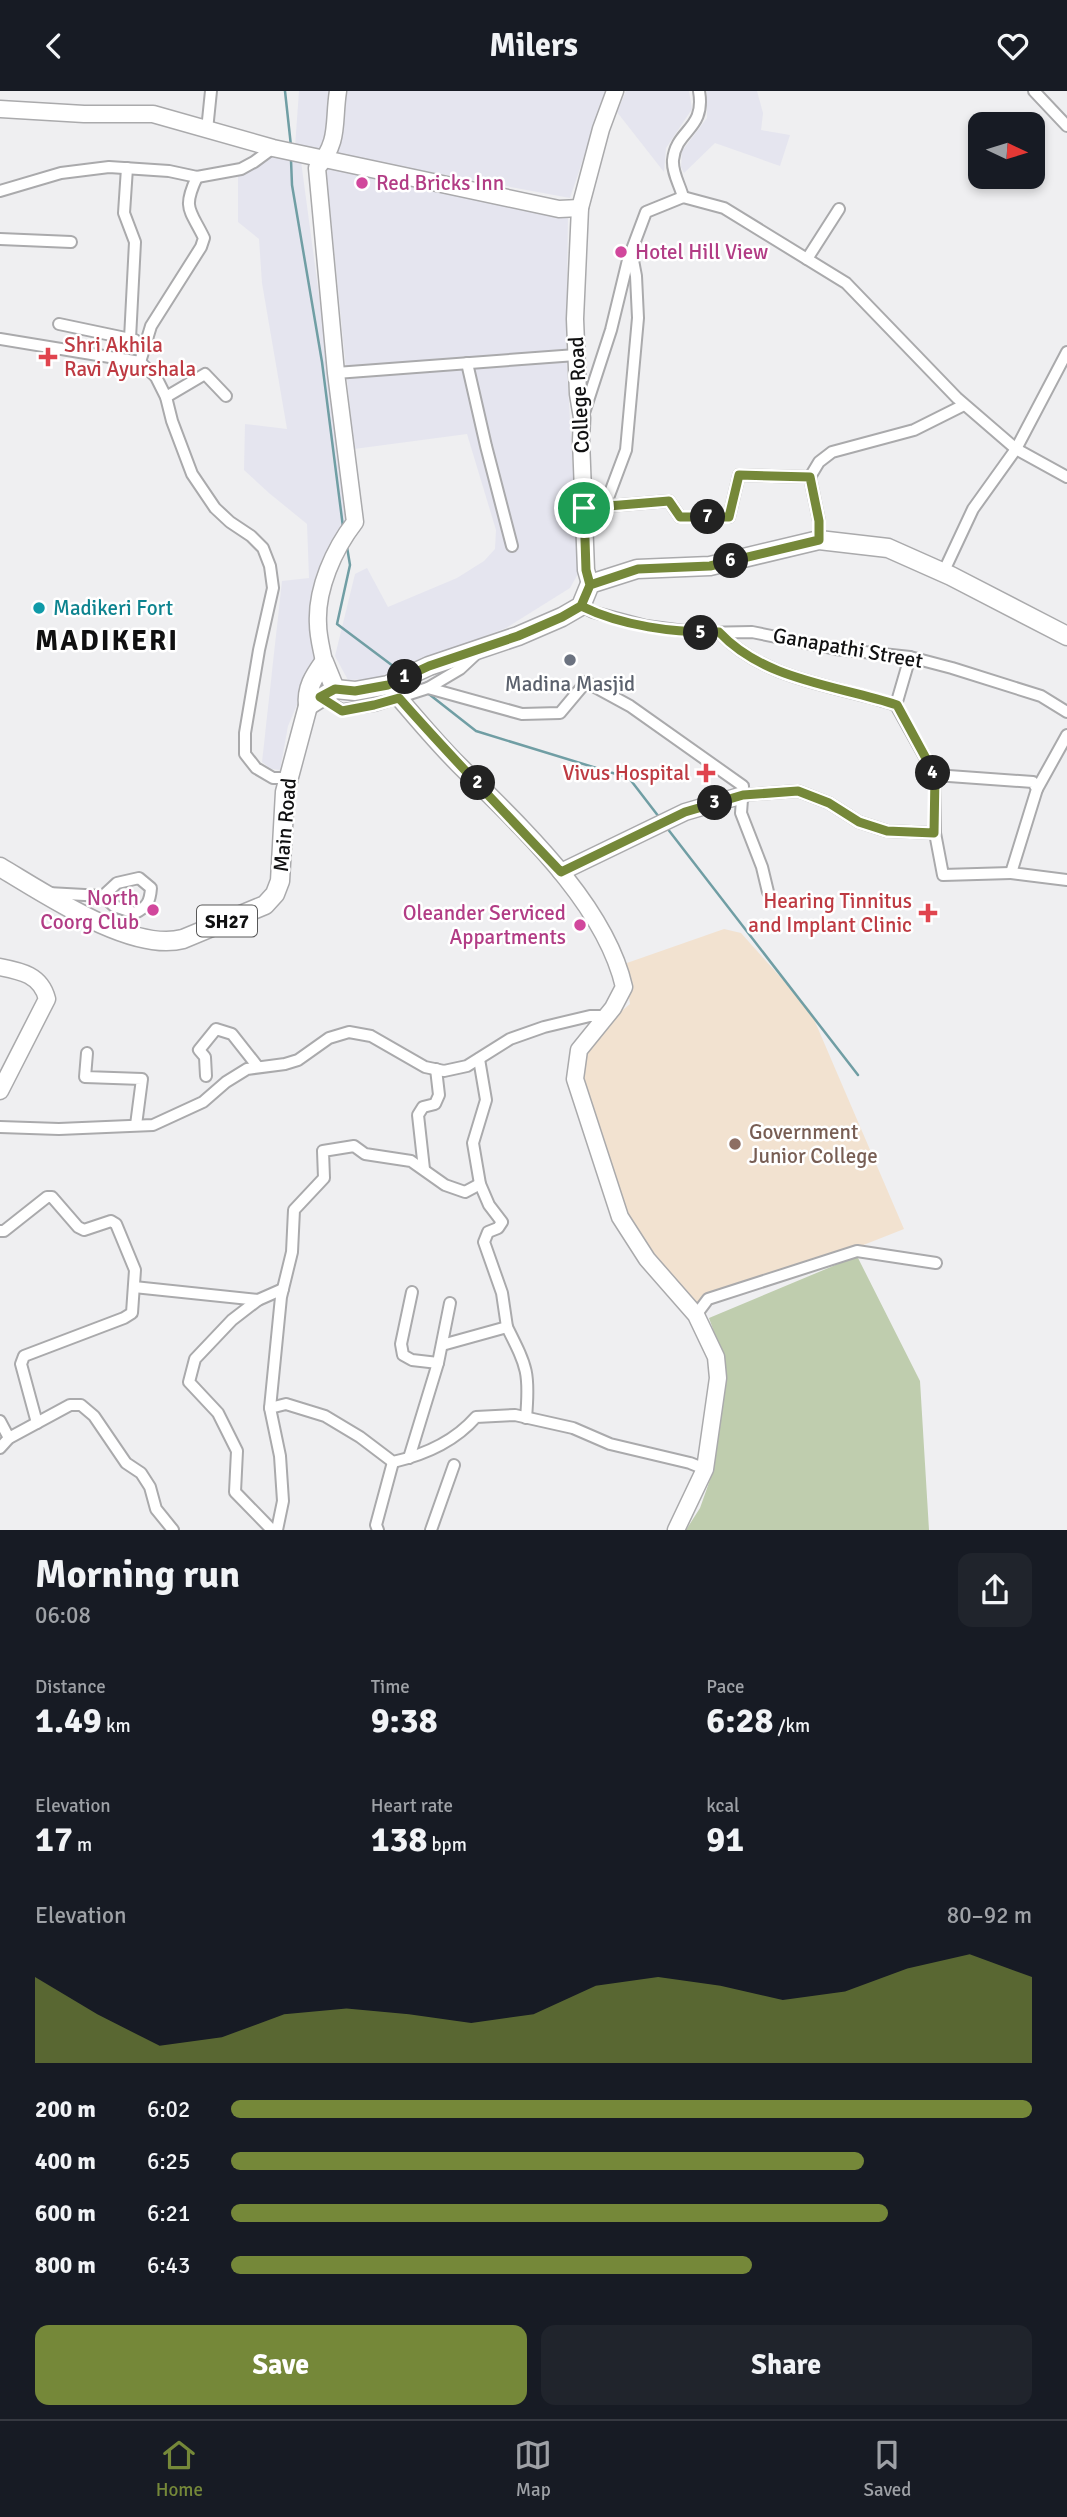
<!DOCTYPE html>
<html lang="en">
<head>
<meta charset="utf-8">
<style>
  :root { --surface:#171b24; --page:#20242c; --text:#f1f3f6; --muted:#9ea1a6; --line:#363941; --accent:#758839 }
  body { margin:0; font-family:Signika,sans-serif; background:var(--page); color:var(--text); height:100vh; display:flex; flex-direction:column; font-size:26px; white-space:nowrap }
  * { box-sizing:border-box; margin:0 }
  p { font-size:23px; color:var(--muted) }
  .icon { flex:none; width:38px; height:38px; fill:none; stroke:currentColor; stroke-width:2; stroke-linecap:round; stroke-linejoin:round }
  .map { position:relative; height:1439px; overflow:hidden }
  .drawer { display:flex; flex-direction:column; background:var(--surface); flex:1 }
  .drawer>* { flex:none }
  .needle { width:46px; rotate:94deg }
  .tools { position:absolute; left:968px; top:21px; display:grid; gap:14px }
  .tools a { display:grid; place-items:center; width:77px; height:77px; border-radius:14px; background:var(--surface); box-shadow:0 4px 10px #0003; font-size:35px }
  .pin { position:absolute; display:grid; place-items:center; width:60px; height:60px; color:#fff; margin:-30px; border:4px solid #fff; border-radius:50%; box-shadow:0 2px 7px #0007 }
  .km { position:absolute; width:35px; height:35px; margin:-18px; border-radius:50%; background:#222; color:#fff; font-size:19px; line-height:35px; text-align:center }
  .round { display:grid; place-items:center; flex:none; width:74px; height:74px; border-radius:14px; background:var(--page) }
  .headline { display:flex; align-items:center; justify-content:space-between; height:119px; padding:0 35px }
  h1 { font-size:38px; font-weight:700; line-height:52px }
  .stats { display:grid; grid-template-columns:repeat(3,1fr); gap:10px; height:119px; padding:7px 35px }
  .stats div { display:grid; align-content:center }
  .stats b { font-size:35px; font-weight:700 }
  .stats small { font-size:19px; font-weight:400 }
  .stats p { font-size:19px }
  .chart { height:196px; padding:14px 35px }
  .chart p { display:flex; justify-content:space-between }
  .chart svg { width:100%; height:126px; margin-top:7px; fill:var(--accent); opacity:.7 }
  .cta { display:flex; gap:14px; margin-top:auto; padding:14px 35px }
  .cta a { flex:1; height:80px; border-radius:14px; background:var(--accent); color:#fff; font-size:28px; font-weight:700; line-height:80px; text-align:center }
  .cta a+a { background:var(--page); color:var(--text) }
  ul { padding:0 35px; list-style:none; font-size:23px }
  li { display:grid; grid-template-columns:112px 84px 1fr; align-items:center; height:52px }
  li i { height:18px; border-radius:9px; background:var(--accent) }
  header { display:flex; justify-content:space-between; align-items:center; height:91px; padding:0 35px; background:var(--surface); font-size:32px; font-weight:700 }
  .tab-bar { display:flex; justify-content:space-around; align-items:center; height:98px; border-top:2px solid var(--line); background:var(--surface); font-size:19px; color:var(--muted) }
  .tab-bar a { display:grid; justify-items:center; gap:4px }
  .tab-bar .on { color:var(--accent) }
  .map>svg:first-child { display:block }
  .built { fill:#e5e5ef }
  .education { fill:#f2e2d0 }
  .green { fill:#bfcdae }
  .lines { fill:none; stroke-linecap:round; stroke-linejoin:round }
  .stream { stroke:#709ea4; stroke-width:2.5 }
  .street-casing { stroke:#aaaaac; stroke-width:14 }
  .secondary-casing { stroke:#aaaaac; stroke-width:19 }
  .primary-casing { stroke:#aaaaac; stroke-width:21 }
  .street { stroke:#fff; stroke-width:10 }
  .secondary { stroke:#fff; stroke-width:16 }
  .primary { stroke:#fff; stroke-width:18 }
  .route-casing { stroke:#fff; stroke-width:14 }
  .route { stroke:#758839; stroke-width:9 }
  .hotel-dot { fill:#d1479c; stroke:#fff; stroke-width:2.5 }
  .health-dot { fill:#e0444e; stroke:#fff; stroke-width:2.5 }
  .culture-dot { fill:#0f9aa8; stroke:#fff; stroke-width:2.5 }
  .worship-dot { fill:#6b7280; stroke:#fff; stroke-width:2.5 }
  .education-dot { fill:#8d6e63; stroke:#fff; stroke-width:2.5 }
  .labels { text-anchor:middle; stroke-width:5; stroke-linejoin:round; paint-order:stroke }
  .shield { fill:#fff; stroke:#585858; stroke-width:2 }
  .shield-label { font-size:19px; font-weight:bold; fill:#101011 }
  .hotel-label { font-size:21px; fill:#b23c85; stroke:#fff; text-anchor:start }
  .health-label { font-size:21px; fill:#be3a42; stroke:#fff; text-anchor:end }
  .street-label { font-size:21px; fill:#101011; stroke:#fff }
  .culture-label { font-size:21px; fill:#0d838f; stroke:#fff; text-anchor:start }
  .worship-label { font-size:21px; fill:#5b616d; stroke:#fff }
  .education-label { font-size:21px; fill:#785e54; stroke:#fff; text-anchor:start }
  .district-label { font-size:28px; font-weight:bold; letter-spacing:2px; fill:#101011; stroke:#fff }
</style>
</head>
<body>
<header><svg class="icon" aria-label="back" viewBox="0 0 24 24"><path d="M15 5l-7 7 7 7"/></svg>Milers<svg class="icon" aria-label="heart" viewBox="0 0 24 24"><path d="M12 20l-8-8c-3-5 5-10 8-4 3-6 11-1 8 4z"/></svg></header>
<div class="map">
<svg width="1067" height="1439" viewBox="0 0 1067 1439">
  <rect width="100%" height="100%" fill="#efeff1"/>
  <g class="built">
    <path d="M 299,0 L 606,0 L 570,107 L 295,56 Z"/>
    <path d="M 626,0 L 689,0 L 692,18 L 666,57 L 664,81 L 617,21 Z"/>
    <path d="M 707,0 L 757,0 L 763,22 L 761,39 L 790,44 L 780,75 L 715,52 L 684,82 L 681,76 L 682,60 L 707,27 Z"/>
    <path d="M 274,64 L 301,70 L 349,429 L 329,458 L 316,569 L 288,635 L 280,679 L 271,678 L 262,671 L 282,490 L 309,487 L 307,433 L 269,402 L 244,379 L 245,333 L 287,338 L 262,192 L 259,148 L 238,131 L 238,83 L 259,74 Z"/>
    <path d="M 326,77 L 568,124 L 566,262 L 579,481 L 570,497 L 506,537 L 374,588 L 348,589 L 335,565 L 355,483 L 367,477 L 388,516 L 457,487 L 484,470 L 495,458 L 496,439 L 467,343 L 354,358 Z"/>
  </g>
  <path class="education" d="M 724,838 L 741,842 L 810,919 L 904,1138 L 701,1218 L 634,1139 L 613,1085 L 581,989 L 584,964 L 618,923 L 630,913 L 624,873 Z"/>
  <path class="green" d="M 857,1165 L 920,1290 L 929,1439 L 686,1439 L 700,1417 L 711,1386 L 723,1266 L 709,1227 Z"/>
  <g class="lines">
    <g class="stream">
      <path d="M 285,0 L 291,55"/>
      <path d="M 291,69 L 292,94 L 322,271 L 343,436"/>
      <path d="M 347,456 L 350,474 L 337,533 L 401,581"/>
      <path d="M 425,600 L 476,640 L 629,687 L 659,726"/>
      <path d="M 667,737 L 858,984"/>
    </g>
    <g class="street-casing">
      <g id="street">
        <path d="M 1034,0 L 1067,35"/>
        <path d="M 207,39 L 211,0"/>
        <path d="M 127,77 L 124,122 L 135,151 L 130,248"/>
        <path d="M 0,100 L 61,82 L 109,76 L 169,80 L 197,86 L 241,78 L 254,71 L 273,57"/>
        <path d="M 683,106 C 680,94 672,82 673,69 C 676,38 706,39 699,0"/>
        <path d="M 0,148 L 71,151"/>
        <path d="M 807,168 L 839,118"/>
        <path d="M 59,233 L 135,249"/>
        <path d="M 0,248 L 140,271 L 156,286 L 166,306 L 172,330 L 192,383 L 215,417 L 230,431 L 251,445 L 263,457 L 270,475 L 273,497 L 259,559 L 245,642 L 245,663 L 256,677 L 273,687 L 288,687"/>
        <path d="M 140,271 L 151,235 L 201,156 L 204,147 C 190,118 182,118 197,86"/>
        <path d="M 467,272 L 486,355 L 512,455"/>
        <path d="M 336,282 L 576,264"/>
        <path d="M 166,306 L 205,283 L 226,305"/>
        <path d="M 583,325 L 611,239 L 628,169 L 646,121 L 683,106 L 724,117 L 846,192 L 957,307 L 1016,358 L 1067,386"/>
        <path d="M 810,386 L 819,430 L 819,449"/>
        <path d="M 605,415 L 626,359 L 638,227 L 636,185 L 632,164"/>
        <path d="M 584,417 L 669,410 L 680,426 L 729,426 L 739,384 L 810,386 L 819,371 L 832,361 L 914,339 L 964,314"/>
        <path d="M 943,482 L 973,418 L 1016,358 L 1067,261"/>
        <path d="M 581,515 L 593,521 L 646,535 L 699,542 L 752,541 L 836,558 L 910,566 L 952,577 L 1041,605 L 1067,621"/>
        <path d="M 719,541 C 765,590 836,594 896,614 L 935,684 L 1033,691 L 1037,698 L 1011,782 L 1067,789"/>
        <path d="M 475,564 L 460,578 L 428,597 L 522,623 L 560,622 L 586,591 L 630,615 L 743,695 L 741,722 L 762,776 L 768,801"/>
        <path d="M 320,606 L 342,619 L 375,614 L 428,597"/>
        <path d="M 896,614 L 910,566"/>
        <path d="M 935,684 L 935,742 L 943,784 L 1011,782"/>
        <path d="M 1037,698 L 1067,644"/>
        <path d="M 743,704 L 798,700 L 829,712 L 859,731 L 887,740 L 935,742"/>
        <path d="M 48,802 L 103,805 L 117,792 L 139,787 L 151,797 C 150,811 147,816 135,822 L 114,815 L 103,805"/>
        <path d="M 87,962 L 85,986 L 142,988 L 136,1034"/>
        <path d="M 206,985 L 205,966 L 199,959 L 216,938 L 232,943 L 258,976"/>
        <path d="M 0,1036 L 59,1038 L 153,1034 L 203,1011 L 226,991 L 247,978 L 285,973 L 298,969 L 329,947 L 349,941 L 371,945 L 425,976 L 444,980 L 467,975 L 510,948 L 544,936 L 590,925 L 606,925"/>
        <path d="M 424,1078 L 418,1024 L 423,1016 L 435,1013 L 439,1004 L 436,978"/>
        <path d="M 0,1140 L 4,1140 L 47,1106 L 52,1106 L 78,1136 L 84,1139 L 111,1130 L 116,1133 L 135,1179 L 132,1222 L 124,1227 L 24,1265 L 21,1273 L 37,1332"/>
        <path d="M 134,1196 L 258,1209"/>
        <path d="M 412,1201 L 401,1253 L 403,1264 L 412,1269 L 438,1272"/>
        <path d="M 696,1224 L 708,1208 L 857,1160 L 936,1172"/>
        <path d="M 507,1236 C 527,1276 530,1281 526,1327"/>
        <path d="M 442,1254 L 507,1236 L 502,1202 L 484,1151 L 488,1141 L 498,1137 L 502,1131 L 489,1114 L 480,1093 L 473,1052 L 486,1009 L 479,968"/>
        <path d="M 270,1317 L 281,1206 L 292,1161 L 294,1119 L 324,1087 L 323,1060 L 354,1055 L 365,1063 L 411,1070 L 445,1094 L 465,1101 L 480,1093"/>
        <path d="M 0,1330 L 9,1347"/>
        <path d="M 0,1357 L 9,1347 L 70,1314 L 81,1314 L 94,1325 L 126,1372 L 141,1382 L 150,1396 L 156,1418 L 173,1439"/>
        <path d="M 409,1367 L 438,1272 L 450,1212"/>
        <path d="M 272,1439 L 235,1401 L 237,1360 L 218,1322 L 189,1291 L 195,1268 L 232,1229 L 258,1209 L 283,1198"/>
        <path d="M 277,1439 L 283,1410 L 280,1365 L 270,1317 L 286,1313 L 325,1325 L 360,1346 L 393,1371 C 424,1364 455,1350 476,1326 L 515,1324 L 573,1337 L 610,1353 L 690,1372 L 705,1378"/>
        <path d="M 378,1439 L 376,1434 L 393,1371"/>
        <path d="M 431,1439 L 454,1374"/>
      </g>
    </g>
    <g class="secondary-casing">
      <g id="secondary">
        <path d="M 0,18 L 84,23 L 153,23 L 273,57 L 559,118 L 580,117"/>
        <path d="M 590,493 L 586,479 L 581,349 L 582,327 L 578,303 L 575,228 L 580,117 L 601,38 L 615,0"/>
        <path d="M 324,571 C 322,559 318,546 318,533 C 316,498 334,458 355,431 L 336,282 L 317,77 C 340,50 333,32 338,0"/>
        <path d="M 388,594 C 411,621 434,649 459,674 C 519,734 605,812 624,896 L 613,917 L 579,959 L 575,988 L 620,1126 L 647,1168 L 696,1224 L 716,1266 L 718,1287 L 705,1378 L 676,1439"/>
        <path d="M 561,781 L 685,721 L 743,704"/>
        <path d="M 0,876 C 21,880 41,884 47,908 L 0,1000"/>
      </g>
    </g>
    <g class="primary-casing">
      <g id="primary">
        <path d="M 324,571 L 335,598 L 308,615 C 306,597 314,585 324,571 Z"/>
        <path d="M 335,598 L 355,600 L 388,594 L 429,575 L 518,545 L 562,526 L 581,515 L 590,493 L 637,478 L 710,475 L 819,449 L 888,457 L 951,485 L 1067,545"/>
        <path d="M 0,776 C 44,802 132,862 183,848 L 265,814 L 275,803 L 280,790 L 285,701 L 308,615"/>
      </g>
    </g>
    <use href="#street" class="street"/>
    <use href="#secondary" class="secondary"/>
    <use href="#primary" class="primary"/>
  </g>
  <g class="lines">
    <g class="route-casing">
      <path id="route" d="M 584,417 L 586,479 L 590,494 L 581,515 L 562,526 L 518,545 L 429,575 L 388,594 L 355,600 L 335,598 L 320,606 L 342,620 L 374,614 L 399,607 C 451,666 506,723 561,781 L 685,721 L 743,704 L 798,700 L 829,712 L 859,731 L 887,740 L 934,742 L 935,684 L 897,614 C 837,594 765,590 719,541 C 674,542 622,535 581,515 L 590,494 L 638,478 L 710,475 L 819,449 L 819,430 L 810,386 L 739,384 L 729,426 L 680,426 L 669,410 L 584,417"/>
    </g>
    <use href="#route" class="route"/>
  </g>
  <g class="hotel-dot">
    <circle cx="362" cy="92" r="7"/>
    <circle cx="621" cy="161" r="7"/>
    <circle cx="153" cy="819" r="7"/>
    <circle cx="580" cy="834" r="7"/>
  </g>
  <g class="health-dot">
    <path d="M44.5 255.5h7v7h7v7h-7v7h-7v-7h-7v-7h7z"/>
    <path d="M702.5 671.5h7v7h7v7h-7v7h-7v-7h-7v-7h7z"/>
    <path d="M924.5 811.5h7v7h7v7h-7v7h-7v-7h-7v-7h7z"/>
  </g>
  <circle class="culture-dot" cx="39" cy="517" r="7"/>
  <circle class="worship-dot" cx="570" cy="569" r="7"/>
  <circle class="education-dot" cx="735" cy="1053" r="7"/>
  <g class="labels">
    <rect class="shield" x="197" y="814.5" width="60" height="31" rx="5"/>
    <g class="shield-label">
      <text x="227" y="837">SH27</text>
    </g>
    <g class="hotel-label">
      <text x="376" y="99">Red Bricks Inn</text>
      <text x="635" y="168">Hotel Hill View</text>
      <text x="139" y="814" text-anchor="end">North<tspan x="139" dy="24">Coorg Club</tspan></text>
      <text x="566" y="829" text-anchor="end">Oleander Serviced<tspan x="566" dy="24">Appartments</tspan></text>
    </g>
    <g class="health-label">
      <text x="64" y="261" text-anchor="start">Shri Akhila<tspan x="64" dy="24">Ravi Ayurshala</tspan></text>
      <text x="690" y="689">Vivus Hospital</text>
      <text x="912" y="817">Hearing Tinnitus<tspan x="912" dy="24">and Implant Clinic</tspan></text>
    </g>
    <g class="street-label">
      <text transform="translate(579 304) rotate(-93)" y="7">College Road</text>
      <text transform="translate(848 557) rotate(10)" y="7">Ganapathi Street</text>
      <text transform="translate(285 734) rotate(-85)" y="7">Main Road</text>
    </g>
    <g class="culture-label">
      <text x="53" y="524">Madikeri Fort</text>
    </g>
    <g class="worship-label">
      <text x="570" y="600">Madina Masjid</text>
    </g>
    <g class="education-label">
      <text x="749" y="1048">Government<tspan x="749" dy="24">Junior College</tspan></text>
    </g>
    <g class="district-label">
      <text x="107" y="559">MADIKERI</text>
    </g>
  </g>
</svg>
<div class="tools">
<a><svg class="needle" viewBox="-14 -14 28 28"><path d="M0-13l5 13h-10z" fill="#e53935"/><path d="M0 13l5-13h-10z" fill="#9ea1a6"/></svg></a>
</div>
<div class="pin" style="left:584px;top:417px;background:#1e9e55"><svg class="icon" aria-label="arrive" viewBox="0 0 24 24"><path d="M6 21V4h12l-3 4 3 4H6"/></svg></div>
<b class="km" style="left:405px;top:586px">1</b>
<b class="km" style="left:478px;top:692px">2</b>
<b class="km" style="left:715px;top:712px">3</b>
<b class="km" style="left:933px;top:682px">4</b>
<b class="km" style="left:701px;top:542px">5</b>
<b class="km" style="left:731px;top:470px">6</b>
<b class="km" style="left:708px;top:426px">7</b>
</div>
<section class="drawer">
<div class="headline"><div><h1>Morning run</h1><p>06:08</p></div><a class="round"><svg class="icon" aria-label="share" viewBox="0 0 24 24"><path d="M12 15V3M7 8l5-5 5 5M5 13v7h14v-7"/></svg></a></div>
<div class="stats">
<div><p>Distance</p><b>1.49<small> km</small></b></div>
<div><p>Time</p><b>9:38</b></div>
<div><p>Pace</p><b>6:28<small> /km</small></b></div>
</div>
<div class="stats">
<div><p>Elevation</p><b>17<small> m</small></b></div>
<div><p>Heart rate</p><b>138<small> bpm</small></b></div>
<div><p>kcal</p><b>91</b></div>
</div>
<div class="chart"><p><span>Elevation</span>80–92 m</p>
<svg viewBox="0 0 160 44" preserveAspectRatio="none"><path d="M0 44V14L10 27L20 38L30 35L40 27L50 25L60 27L70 30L80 27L90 17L100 14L110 17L120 22L130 19L140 11L150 6L160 14V44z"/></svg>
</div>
<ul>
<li><b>200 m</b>6:02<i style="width:100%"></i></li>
<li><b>400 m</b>6:25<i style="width:79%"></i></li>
<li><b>600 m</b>6:21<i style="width:82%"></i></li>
<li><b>800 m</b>6:43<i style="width:65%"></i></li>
</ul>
<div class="cta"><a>Save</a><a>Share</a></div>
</section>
<nav class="tab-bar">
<a class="on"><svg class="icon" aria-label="home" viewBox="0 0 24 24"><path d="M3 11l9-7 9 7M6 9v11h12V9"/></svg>Home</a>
<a><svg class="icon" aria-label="map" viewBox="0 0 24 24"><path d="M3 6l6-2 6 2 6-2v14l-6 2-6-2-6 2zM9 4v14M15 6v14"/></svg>Map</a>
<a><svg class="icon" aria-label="saved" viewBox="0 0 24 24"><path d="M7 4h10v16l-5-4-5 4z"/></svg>Saved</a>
</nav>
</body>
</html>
